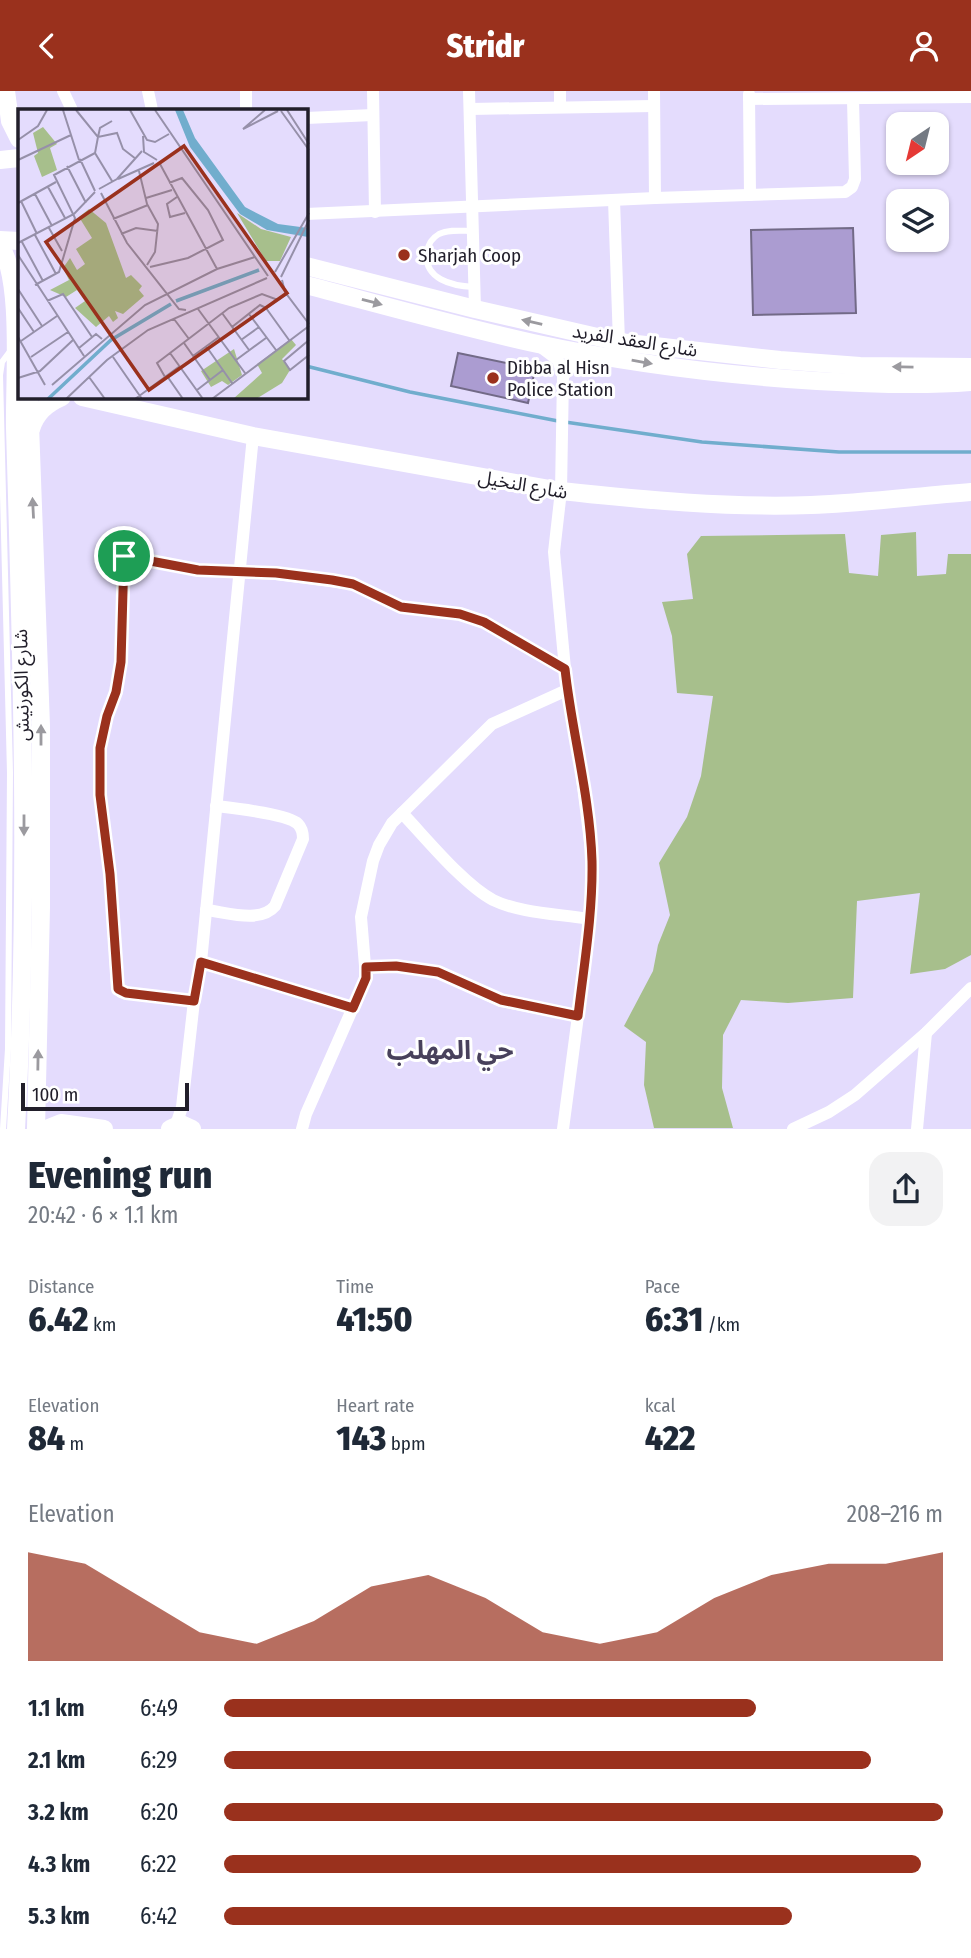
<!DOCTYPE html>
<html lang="en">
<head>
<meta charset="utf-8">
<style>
  :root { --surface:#fff; --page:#f2f2f3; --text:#1f2937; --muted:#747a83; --accent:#9a311d }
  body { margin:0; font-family:"Fira Sans Condensed","Noto Sans Arabic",sans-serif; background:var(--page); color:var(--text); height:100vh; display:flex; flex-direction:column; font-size:26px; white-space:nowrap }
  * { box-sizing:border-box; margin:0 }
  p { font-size:23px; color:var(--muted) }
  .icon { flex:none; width:38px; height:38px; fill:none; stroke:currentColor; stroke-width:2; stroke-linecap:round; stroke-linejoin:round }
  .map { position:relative; height:1038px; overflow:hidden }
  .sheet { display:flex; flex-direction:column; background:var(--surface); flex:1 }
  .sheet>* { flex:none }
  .needle { width:46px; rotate:215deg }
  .controls { position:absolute; left:886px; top:21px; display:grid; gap:14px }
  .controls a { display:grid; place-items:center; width:63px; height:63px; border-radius:14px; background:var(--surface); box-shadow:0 2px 5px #0004; font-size:35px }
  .scale { position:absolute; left:21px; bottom:18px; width:168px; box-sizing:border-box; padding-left:7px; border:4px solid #211e2a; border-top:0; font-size:19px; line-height:24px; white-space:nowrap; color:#211e2a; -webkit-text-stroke:5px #fff; paint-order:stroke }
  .pin { position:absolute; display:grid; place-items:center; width:60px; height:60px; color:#fff; margin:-30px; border:4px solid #fff; border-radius:50%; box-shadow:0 2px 7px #0007 }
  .round { display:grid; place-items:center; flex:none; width:74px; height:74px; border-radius:21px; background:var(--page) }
  .summary { display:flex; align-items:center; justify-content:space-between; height:119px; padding:0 28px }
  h1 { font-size:38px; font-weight:800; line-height:52px }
  .figures { display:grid; grid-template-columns:repeat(3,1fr); gap:10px; height:119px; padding:7px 28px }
  .figures div { display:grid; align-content:center }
  .figures b { font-size:35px; font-weight:800 }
  .figures small { font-size:19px; font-weight:400 }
  .figures p { font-size:19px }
  .chart { height:196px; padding:14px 28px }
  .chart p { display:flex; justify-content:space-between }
  .chart svg { width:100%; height:126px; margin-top:7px; fill:var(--accent); opacity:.7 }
  ul { padding:0 28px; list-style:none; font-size:23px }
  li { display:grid; grid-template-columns:112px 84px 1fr; align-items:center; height:52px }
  li i { height:18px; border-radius:9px; background:var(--accent) }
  header { display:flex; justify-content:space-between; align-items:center; height:91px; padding:0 28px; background:var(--accent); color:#fff; font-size:32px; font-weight:800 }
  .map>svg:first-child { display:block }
  .green { fill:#a7bf8c }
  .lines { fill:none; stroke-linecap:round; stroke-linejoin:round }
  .stream { stroke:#71adcd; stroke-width:3.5 }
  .building { fill:#ab9cd1; stroke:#726a87; stroke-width:2 }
  .lane { stroke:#fff; stroke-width:6 }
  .street { stroke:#fff; stroke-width:12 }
  .secondary { stroke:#fff; stroke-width:18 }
  .oneway { fill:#9b9a9f }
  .route-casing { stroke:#fff; stroke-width:14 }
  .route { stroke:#9a311d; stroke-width:9 }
  .poi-dot { fill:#9a311d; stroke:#fff; stroke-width:2.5 }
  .labels { text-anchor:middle; stroke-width:6; stroke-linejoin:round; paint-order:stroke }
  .poi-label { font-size:19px; fill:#211e2a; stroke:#fff; text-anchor:start }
  .street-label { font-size:19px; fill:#211e2a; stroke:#fff }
  .district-label { font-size:26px; font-weight:bold; fill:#48415c; stroke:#fff }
  .inset-river { fill:none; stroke:#71adcd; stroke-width:3.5 }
  .inset-road { fill:none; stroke:#9690a9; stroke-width:2 }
  .view { fill:#9a311d; fill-opacity:0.15; stroke:#9a311d; stroke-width:3.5 }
  .inset-edge { fill:none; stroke:#211e2a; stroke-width:3.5 }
</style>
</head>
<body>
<header><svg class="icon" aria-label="back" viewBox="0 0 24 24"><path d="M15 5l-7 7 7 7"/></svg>Stridr<svg class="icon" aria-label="person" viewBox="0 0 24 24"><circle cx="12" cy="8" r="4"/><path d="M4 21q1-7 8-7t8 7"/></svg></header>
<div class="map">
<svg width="971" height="1038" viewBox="0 0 971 1038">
  <rect width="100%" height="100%" fill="#e4dcfd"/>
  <path class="green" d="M 916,441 L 917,485 L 946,483 L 948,463 L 971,463 L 971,864 L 945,878 L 910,883 L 920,802 L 857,810 L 853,907 L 788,912 L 741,909 L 723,944 L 722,997 L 733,1037 L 654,1037 L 644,994 L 646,951 L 624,935 L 653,880 L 658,854 L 670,824 L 659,772 L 687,726 L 701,685 L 713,605 L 677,602 L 672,545 L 662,511 L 693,508 L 687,463 L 701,445 L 845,443 L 849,482 L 878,485 L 881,444 Z"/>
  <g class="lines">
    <g class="stream">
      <path d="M 306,275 L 410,301 L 558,330"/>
      <path d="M 565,331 L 702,351 L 839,361 L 971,361"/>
    </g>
  </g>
  <g class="building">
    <path d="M 853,137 L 856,222 L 753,224 L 751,139 Z"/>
    <path d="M 458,262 L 535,278 L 528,312 L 451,295 Z"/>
  </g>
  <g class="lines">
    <g class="lane">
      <path d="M 472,140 C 462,140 449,138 439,143 C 432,147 428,153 427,161 C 423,188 452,195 474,196"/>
      <path d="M 3,1038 L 8,958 L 10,682 L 0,284 L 2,271 L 11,259"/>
    </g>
    <g class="street">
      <path d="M 63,0 L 72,19"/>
      <path d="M 148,0 L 152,19"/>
      <path d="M 246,0 L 246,19"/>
      <path d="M 373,0 L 375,121"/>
      <path d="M 469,0 L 475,218"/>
      <path d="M 560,0 L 560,16"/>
      <path d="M 654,0 L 655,107"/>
      <path d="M 749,3 L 750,104"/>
      <path d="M 749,8 L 971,6"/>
      <path d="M 470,18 L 654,15"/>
      <path d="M 306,27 L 373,24"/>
      <path d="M 614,109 L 619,251"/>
      <path d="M 306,123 L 655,107 L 845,101 L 852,96 L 855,88 L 853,9"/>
      <path d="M 542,257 L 558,269 L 563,285 L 561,400 L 554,461 L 567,599 L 580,671 L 592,767 L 592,792 L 587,857 L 563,1038"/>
      <path d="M 563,285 L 578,268 L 589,263"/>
      <path d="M 402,722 C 426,747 463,793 493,809 C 519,822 560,823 589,828"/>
      <path d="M 206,819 C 226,821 260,833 275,815 L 303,748 C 303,742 302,737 298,733 C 288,723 232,717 216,715"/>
      <path d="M 201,871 L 353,917"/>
      <path d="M 366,875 L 396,875 L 438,881 L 501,910 L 578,925"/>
      <path d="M 194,910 L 126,902 L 121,901 L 117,894 L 110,783 L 100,704 L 100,657 L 107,625 L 116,601 L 121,571 L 124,465 L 199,479 L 276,483 L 353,493 L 401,516 L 460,523 L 484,531 L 565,578"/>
      <path d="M 176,1034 L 182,1016 L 194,910 L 201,871 L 253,345"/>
      <path d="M 302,1038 L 306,1023 L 366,887 L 361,826 L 373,770 L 379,754 L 392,732 L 492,633 L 567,599"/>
      <path d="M 793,1038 L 829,1021 L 855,1004 L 926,942 L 971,897"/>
      <path d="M 917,1038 L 926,942"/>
    </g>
    <g class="secondary">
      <path d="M 6,0 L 10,30 L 19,48"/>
      <path d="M 0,69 L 19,67"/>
      <path d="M 0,149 L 19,150"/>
      <path d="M 0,154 C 23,189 14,292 15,337 C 22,570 29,804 16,1038"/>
      <path d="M 306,175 L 475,218 L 619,251 L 780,269 L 860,275 L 971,276"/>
      <path d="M 306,194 C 382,214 457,235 533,252 C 626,272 722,284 817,290 C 868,293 920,295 971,291"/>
      <path d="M 29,306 L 41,635 L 41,816 L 36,1038"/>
      <path d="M 82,306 L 253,345 L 561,400 C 644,409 728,417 811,414 C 865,412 918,405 971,401"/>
      <path d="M 31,338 C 36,322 46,313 62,306"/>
      <path d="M 46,1038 L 61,1032 L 104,1038"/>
      <path d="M 170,1038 L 181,1033 L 192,1038"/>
    </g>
  </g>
  <defs><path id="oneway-solid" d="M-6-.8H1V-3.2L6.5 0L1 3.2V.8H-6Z" transform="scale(1.75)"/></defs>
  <g class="oneway">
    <use href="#oneway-solid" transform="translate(372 211) rotate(15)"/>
    <use href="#oneway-solid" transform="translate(532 231) rotate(-167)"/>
    <use href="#oneway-solid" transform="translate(642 271) rotate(10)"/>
    <use href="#oneway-solid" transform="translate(903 276) rotate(-179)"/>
    <use href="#oneway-solid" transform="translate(33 417) rotate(-93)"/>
    <use href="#oneway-solid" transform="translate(41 644) rotate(-90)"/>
    <use href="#oneway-solid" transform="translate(24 734) rotate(90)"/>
    <use href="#oneway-solid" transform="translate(38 969) rotate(-89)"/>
  </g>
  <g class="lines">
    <g class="route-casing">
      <path id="route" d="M 124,465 L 198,479 L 276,482 L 332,489 L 353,493 L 401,516 L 460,523 L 484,531 L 565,578 C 572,642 590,705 592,770 C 593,822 584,874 578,925 L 501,909 L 438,881 L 396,875 L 366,876 L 366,887 L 353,917 L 201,871 L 194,910 L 126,902 L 118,898 L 110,783 L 100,704 L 100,657 L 107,625 L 116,601 L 121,571 Z"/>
    </g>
    <use href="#route" class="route"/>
  </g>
  <g class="poi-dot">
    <circle cx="404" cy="164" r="7"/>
    <circle cx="493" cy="287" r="7"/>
  </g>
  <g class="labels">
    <g class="poi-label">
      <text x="418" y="171">Sharjah Coop</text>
      <text x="507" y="283">Dibba al Hisn<tspan x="507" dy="22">Police Station</tspan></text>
    </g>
    <g class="street-label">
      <text transform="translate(635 249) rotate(9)" y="7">شارع العقد الفريد</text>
      <text transform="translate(523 393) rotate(10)" y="7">شارع النخيل</text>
      <text transform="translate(21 594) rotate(-91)" y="7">شارع الكورنيش</text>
    </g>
    <g class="district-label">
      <text x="450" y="968">حي المهلب</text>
    </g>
  </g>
  <g transform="translate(18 18)">
    <rect width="290" height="290" fill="#e4dcfd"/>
    <path d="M 25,18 L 39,35 L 32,39 L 39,61 L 24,68 L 16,47 L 20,44 L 15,24 ZM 71,100 L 88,114 L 108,169 L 113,166 L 124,177 L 121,181 L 126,187 L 105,205 L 97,202 L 100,209 L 95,213 L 91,207 L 78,218 L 57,199 L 67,192 L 59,181 L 48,188 L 32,181 L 51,171 L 45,159 L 52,149 L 59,161 L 67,155 L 58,140 L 74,129 L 61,108 ZM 219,104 L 243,120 L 273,128 L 262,152 L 248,152 ZM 273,230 L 278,236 L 264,250 L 272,261 L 264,274 L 238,290 L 215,290 L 244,264 L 239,255 ZM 216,240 L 224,266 L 210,276 L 204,272 L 193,278 L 183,262 Z" fill="#a7bf8c"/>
    <path d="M 157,1 L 165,1 L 177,29 L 227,98 L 260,115 L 290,119 L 290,128 L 249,121 L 222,105 L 172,38 Z" fill="#71adcd"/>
    <path class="inset-river" d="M 158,192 L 241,161M 30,290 L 93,231 L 153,195"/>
    <path class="inset-road" d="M 45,1 L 61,51M 58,1 L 80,28 L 77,44 L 94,72M 112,1 L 129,31 L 137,33 L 151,25M 137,1 L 250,167M 247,1 L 225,20 L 260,2M 269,1 L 291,35M 263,2 L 291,41M 94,12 L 82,19 L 80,28 L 99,24 L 105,40 L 118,50M 125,27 L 126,43 L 139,51M 0,31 L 20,17 L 29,1M 62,50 L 77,82M 0,51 L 53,26M 142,55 L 199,160M 49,57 L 68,94M 121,62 L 129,95 L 140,115 L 137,143 L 129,156M 100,70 L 136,54M 30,78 L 47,109M 81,80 L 99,70 L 124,42M 83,84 L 109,134 L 161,200 L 168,201M 17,85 L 34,117M 159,88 L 149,95 L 152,108 L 167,104M 128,89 L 154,81M 3,92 L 19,125M 0,94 L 38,73M 95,110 L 130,96M 31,119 L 44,142M 103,125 L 118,119 L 140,122M 17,126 L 38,165M 4,133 L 25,172M 0,134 L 56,105 L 77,83M 0,146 L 66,247M 132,158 L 170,149 L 205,131 L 190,101 L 164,69 L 151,74M 257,163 L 291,104M 263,168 L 291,111M 264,171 L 267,183 L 291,215M 17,176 L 41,163 L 57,109 L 36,66 L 77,44M 0,180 L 24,217M 29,192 L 45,185 L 74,228M 0,199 L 16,223M 248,199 L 271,231M 180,200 L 227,264M 204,204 L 231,241M 231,205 L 258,241M 156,210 L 171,230M 214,218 L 242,196 L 248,199 L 269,185M 0,228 L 27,276M 223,231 L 241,218M 291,231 L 266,252 L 272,261 L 291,246M 3,232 L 39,207M 166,234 L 192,271M 188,237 L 214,274M 61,239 L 78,225 L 84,230M 152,244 L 185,290M 175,247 L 201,228M 13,248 L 50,223M 95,248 L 124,290M 218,251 L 248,229M 149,267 L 165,290M 71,268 L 87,290M 147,268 L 139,254 L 211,199 L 244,185 L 260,191M 0,269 L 22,262 L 55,231M 34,276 L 127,196 L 199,160 L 237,148M 179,281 L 205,261M 48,290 L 89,251 L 130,221 L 249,169M 117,290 L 162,257M 194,290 L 291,217"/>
    <path class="view" d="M 166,37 L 269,184 L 131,281 L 28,133 Z"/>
    <rect width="290" height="290" class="inset-edge"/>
  </g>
</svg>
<div class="controls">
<a><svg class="needle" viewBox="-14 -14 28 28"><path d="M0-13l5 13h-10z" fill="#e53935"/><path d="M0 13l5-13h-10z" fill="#747a83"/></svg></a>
<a><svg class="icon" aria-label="layers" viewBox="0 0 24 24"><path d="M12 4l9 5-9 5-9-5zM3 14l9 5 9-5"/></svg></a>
</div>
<div class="scale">100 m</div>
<div class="pin" style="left:124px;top:465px;background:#1e9e55"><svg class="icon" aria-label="arrive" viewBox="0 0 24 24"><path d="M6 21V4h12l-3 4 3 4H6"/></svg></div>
</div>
<section class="sheet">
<div class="summary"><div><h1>Evening run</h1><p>20:42 · 6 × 1.1 km</p></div><a class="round"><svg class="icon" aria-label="share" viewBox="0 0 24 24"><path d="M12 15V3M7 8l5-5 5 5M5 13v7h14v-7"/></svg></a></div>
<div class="figures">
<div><p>Distance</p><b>6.42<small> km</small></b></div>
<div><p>Time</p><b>41:50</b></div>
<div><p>Pace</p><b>6:31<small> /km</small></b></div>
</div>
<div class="figures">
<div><p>Elevation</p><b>84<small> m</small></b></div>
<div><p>Heart rate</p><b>143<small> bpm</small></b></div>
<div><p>kcal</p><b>422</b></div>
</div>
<div class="chart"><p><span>Elevation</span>208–216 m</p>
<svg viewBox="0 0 160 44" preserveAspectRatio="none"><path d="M0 44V6L10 10L20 22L30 34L40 38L50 30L60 18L70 14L80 22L90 34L100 38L110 34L120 22L130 14L140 10L150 10L160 6V44z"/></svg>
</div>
<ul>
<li><b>1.1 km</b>6:49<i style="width:74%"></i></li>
<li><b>2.1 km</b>6:29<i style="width:90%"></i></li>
<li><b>3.2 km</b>6:20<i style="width:100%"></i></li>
<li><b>4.3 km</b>6:22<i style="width:97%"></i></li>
<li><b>5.3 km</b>6:42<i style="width:79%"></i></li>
</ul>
</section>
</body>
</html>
